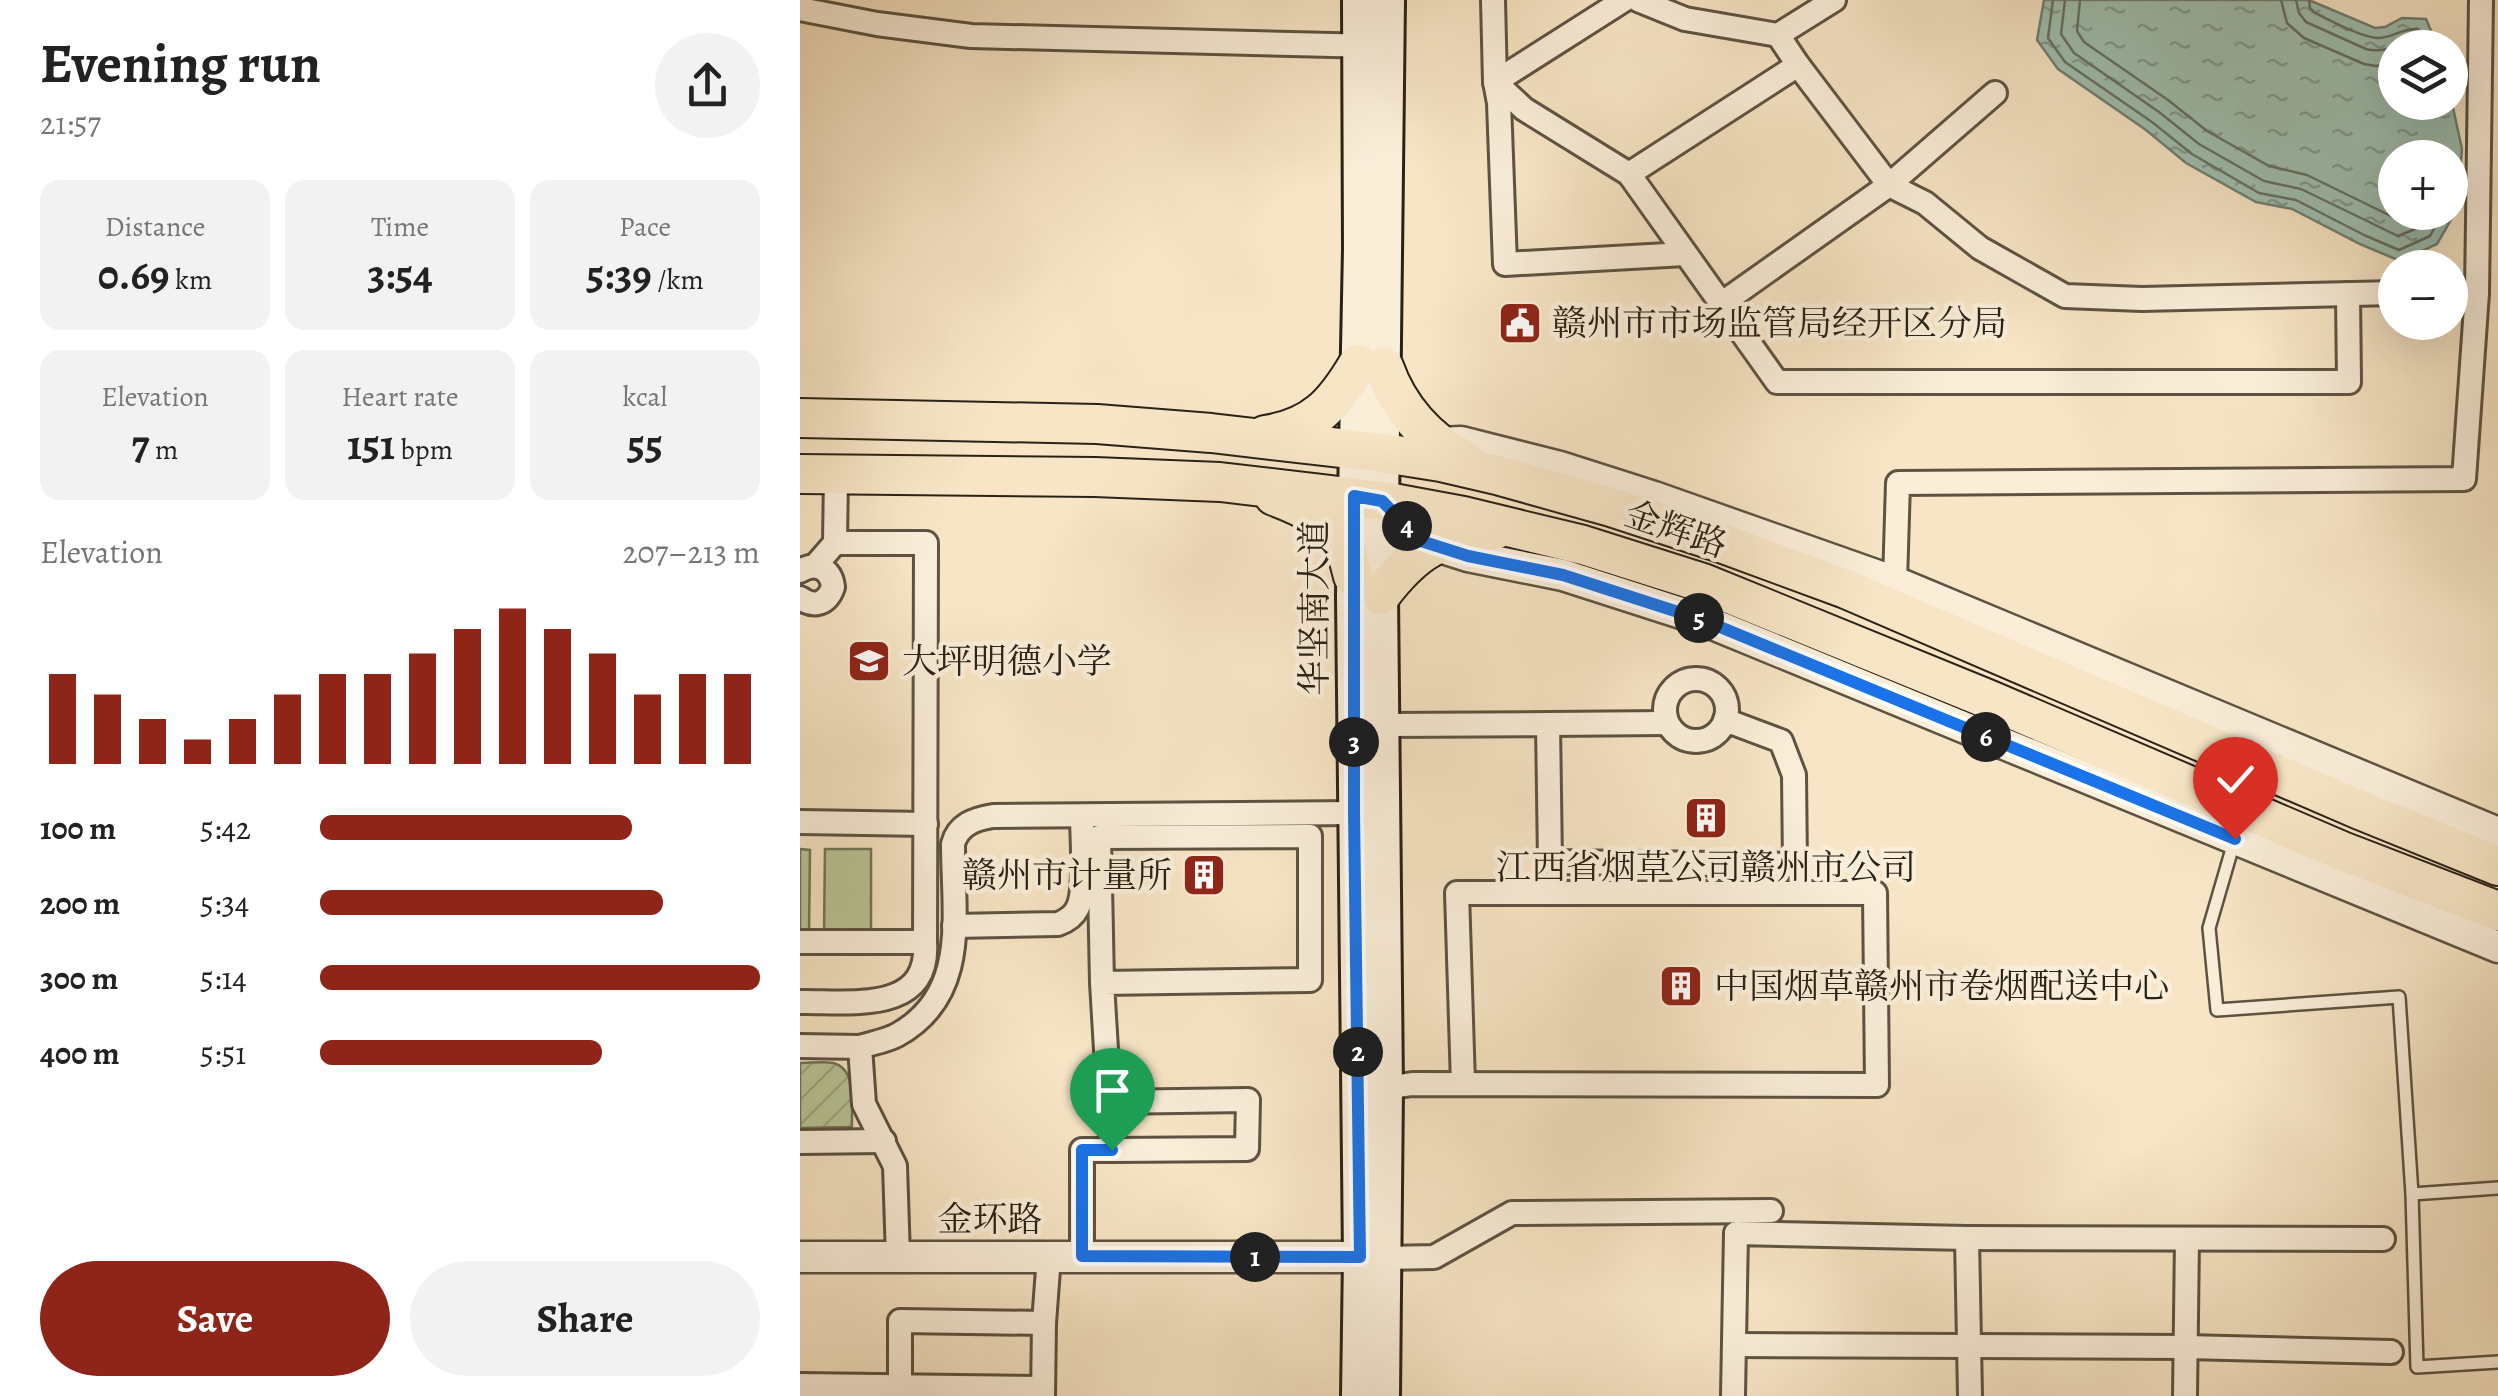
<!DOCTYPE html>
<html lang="en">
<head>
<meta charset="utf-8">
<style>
  :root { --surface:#fff; --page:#f2f2f2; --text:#222; --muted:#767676; --accent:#8f2418 }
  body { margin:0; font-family:Alegreya,"Noto Serif SC",serif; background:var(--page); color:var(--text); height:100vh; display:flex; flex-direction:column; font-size:38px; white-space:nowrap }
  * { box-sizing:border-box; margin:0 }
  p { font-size:32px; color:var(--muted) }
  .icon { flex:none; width:55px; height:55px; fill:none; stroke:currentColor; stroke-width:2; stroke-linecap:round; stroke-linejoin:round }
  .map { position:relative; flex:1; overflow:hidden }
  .panel { display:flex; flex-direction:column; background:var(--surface); width:800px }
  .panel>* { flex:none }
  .controls { position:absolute; left:1578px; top:30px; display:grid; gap:20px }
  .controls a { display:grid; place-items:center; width:90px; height:90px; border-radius:50%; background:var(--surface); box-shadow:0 10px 40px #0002; font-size:50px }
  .pin { position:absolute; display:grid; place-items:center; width:85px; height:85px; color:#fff; margin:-102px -42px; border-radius:50% 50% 50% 0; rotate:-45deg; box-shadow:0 0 10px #0007 }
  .pin .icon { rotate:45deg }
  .km { position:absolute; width:50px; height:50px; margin:-25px; border-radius:50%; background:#222; color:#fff; font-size:28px; line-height:50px; text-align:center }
  .round { display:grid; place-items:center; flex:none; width:105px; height:105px; border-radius:52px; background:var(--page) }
  .overview { display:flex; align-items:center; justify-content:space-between; height:170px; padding:0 40px }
  h1 { font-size:55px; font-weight:700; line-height:75px }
  .figures { display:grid; grid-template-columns:repeat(3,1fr); gap:15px; height:170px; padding:10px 40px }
  .figures div { display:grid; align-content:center; border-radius:20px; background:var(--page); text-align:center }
  .figures b { font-size:42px; font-weight:700 }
  .figures small { font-size:28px; font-weight:400 }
  .figures p { font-size:28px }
  .chart { height:280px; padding:20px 40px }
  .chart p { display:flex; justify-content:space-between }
  .chart svg { width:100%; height:180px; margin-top:10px; stroke:var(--accent); stroke-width:6 }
  .button { display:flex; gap:20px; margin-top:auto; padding:20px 40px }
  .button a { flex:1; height:115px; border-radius:60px; background:var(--accent); color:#fff; font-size:40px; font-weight:700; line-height:115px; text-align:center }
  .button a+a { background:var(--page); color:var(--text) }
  ul { padding:0 40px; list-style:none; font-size:32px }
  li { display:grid; grid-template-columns:160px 120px 1fr; align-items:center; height:75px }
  li i { height:25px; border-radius:12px; background:var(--accent) }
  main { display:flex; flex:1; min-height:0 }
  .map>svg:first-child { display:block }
  .park { fill:#b9c597; stroke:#727457; stroke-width:2.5 }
  .garden { fill:url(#garden-furrows); stroke:#727457; stroke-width:2.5 }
  .water { fill:url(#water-ripples); stroke:#708073; stroke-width:2.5; fill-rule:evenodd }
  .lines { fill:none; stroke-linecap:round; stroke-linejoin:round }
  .shore { stroke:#647064; stroke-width:2.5 }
  .service-casing { stroke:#5d5342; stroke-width:16 }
  .minor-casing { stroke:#5d5342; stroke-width:28 }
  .tertiary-casing { stroke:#5d5342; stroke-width:35 }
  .secondary-casing { stroke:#2a2217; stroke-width:38 }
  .primary-casing { stroke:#2a2217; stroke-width:42 }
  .service { stroke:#faeed9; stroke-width:11 }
  .minor { stroke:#faeed9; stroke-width:22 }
  .tertiary { stroke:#faeed9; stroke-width:30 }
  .secondary { stroke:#faeed9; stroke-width:32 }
  .primary { stroke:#f7e5c5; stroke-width:38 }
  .route-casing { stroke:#fff; stroke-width:20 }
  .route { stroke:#1a73e8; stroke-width:12 }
  .labels { text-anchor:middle; stroke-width:9; stroke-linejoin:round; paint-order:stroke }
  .poi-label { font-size:35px; fill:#2a2217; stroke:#faeed9; text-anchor:start }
  .street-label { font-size:35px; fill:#2a2217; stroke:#faeed9 }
</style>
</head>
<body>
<main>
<section class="panel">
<div class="overview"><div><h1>Evening run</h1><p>21:57</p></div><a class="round"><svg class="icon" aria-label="share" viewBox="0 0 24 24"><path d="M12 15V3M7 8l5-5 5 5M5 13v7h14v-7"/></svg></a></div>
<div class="figures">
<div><p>Distance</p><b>0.69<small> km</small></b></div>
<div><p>Time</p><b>3:54</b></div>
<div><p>Pace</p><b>5:39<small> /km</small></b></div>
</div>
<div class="figures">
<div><p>Elevation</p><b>7<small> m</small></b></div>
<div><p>Heart rate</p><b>151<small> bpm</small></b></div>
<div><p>kcal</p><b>55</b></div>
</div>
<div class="chart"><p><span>Elevation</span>207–213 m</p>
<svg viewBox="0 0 160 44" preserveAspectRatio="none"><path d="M5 44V22M15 44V27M25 44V33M35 44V38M45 44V33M55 44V27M65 44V22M75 44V22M85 44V17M95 44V11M105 44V6M115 44V11M125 44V17M135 44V27M145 44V22M155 44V22"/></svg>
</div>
<ul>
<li><b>100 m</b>5:42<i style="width:71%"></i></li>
<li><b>200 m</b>5:34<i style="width:78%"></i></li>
<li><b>300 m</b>5:14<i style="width:100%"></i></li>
<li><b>400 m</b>5:51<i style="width:64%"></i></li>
</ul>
<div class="button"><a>Save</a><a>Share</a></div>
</section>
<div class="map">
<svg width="1698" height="1396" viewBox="0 0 1698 1396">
  <defs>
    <pattern id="garden-furrows" width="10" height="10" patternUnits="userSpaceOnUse" patternTransform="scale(2.5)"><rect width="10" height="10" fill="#b9c597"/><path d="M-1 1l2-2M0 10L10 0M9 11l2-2" fill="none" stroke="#9fa981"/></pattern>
    <pattern id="water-ripples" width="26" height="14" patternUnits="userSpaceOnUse" patternTransform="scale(2.5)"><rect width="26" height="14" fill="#9ebfb0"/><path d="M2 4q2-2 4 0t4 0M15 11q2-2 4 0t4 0" fill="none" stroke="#819b8e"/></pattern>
  </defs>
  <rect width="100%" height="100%" fill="#f7e5c5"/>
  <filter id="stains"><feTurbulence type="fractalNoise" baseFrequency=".002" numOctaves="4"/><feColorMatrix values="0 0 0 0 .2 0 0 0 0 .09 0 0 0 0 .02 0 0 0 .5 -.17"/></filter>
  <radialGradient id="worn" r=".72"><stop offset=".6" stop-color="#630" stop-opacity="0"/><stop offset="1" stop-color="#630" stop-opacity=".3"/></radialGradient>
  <g class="park">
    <path d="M 0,849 L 10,850 L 9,934 L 0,934 Z"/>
    <path d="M 25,849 L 71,849 L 71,933 L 24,933 Z"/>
  </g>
  <path class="garden" d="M 0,1063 C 10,1063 23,1061 33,1063 C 58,1069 51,1107 52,1127 L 0,1128 Z"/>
  <path class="water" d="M 1244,0 L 1509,0 L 1575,28 L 1585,27 L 1602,18 L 1626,19 L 1638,47 L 1595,48 L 1595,102 L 1650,102 L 1650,94 L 1662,149 L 1657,209 L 1637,244 L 1600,261 L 1560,244 L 1492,209 L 1456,202 L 1386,163 L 1346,130 L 1258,69 L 1237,40 ZM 1595,158 L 1650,158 L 1650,212 L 1595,212 Z"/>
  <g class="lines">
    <g class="shore">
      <path d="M 1253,0 L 1248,38 L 1265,62 L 1352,122 L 1392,154 L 1459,193 L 1496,200 L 1564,235 L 1599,250 L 1630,236 L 1643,212"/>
      <path d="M 1265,0 L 1261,34 L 1274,53 L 1359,112 L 1399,144 L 1464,181 L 1501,189 L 1598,236 L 1620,227 L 1629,212"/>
      <path d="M 1280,0 L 1277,31 L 1284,42 L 1368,100 L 1407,131 L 1469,166 L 1507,175 L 1597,219 L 1612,212"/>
      <path d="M 1481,0 L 1487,23 L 1504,38 L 1564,64 L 1576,66 L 1595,63"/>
      <path d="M 1496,0 L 1499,13 L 1506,22 L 1566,49 C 1581,53 1594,47 1608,41 L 1614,48"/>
      <path d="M 1509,0 L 1510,8 L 1515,13 C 1530,20 1562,38 1578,38 C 1593,38 1601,28 1618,29 L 1628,48"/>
    </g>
    <g class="service-casing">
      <g id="service">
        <path d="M 1434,842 L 1409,928 L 1417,1010 L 1599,997 L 1612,1194 L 1698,1188"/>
        <path d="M 1612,1194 L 1617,1367 L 1698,1362"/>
      </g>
    </g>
    <g class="minor-casing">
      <g id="minor">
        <path d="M 693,0 L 695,82 L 699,103 L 705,264 L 885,254"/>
        <path d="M 824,0 L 695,82 L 724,109 L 829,174 L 977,382 L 1549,382 L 1548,294"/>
        <path d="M 838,0 L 885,19 L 978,35 L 1034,0"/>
        <path d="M 0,9 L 77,24 L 171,36 L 574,46"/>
        <path d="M 978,35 L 998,65 L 1089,185 L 1125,203 L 1180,248 L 1265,296 L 1342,299 L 1595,293"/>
        <path d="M 829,174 L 998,65"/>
        <path d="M 1650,293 L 1677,293"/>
        <path d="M 921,304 L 1089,185 L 1195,93"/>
        <path d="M 15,566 L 35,543 L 36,475"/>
        <path d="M 0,571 C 16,561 31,569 33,587 C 27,604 14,608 0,598"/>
        <path d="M 1095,582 L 1098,483 L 1664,479 L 1677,293 L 1681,0"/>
        <circle cx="896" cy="710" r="31"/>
        <path d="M 748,724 L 867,723"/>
        <path d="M 582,725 L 748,724 L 750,862 L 995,865 L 994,775 L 981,741 L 925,720"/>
        <path d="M 0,822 L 126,824"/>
        <path d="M 154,926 L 258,924 C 266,921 273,917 277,909 C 287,892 282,838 282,816"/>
        <path d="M 0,942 L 125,942 L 126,543 L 35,543"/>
        <path d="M 0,1002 C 49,1001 130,1015 125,942"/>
        <path d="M 0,1046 L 60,1047"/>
        <path d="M 586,1088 L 612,1084 L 1077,1085 L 1075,893 L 657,893 L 663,1084"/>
        <path d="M 309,1102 L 448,1100 L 447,1149 L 312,1150"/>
        <path d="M 0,1142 L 84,1141"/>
        <path d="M 1167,1238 L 1170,1396"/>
        <path d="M 282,1256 L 282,1150 L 312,1150 L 302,983 L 299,837 L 510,836 L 510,980 L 302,983"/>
        <path d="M 98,1257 L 95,1166 L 64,1104 L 60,1047 C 72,1043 86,1041 97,1035 C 170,995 153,915 153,844 C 158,825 174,819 193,816 L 554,813"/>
        <path d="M 585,1258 L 634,1257 L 712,1213 L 971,1211"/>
        <path d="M 934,1345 L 1386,1347 L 1591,1352"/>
        <path d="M 0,1385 L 243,1388"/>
        <path d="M 100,1396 L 100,1321 L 244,1323"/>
        <path d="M 243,1396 L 244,1323 L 249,1256"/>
        <path d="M 933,1396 L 936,1233 L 1167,1238 L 1583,1239"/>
        <path d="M 1385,1396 L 1387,1239"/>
      </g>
    </g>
    <g class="tertiary-casing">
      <g id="tertiary">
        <path d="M 638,443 L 661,442 L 760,467 L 854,497 L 1095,582 L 1698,833"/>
        <path d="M 582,501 L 621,541 L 668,556 L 763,575 L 903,620 L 1698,947"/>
        <path d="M 0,1257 L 560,1257"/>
      </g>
    </g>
    <g class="secondary-casing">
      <g id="secondary">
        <path d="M 558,1396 L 560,1257 L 553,596 L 560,249 L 559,0"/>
        <path d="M 583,1396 L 586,1088 L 581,595 L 588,0"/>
      </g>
    </g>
    <g class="primary-casing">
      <g id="primary">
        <path d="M 584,367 C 599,410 627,440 667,462"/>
        <path d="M 0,418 L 297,424 L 411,433 L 584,453 L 641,462 L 697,475 L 811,507 L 921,543 L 1046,589 L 1560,810 L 1698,866"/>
        <path d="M 465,435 C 513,428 534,405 558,364"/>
        <path d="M 0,474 L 295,477 L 420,482 L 582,501 L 663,516 L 783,545 L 903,583 L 1190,700 L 1542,851 L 1698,911"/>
        <path d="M 474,496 C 500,506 529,518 543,544 C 548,553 550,566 553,576"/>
        <path d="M 581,595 C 615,550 639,537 695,530"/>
      </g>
    </g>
    <use href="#service" class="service"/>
    <use href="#minor" class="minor"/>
    <use href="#tertiary" class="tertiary"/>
    <use href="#secondary" class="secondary"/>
    <use href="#primary" class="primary"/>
  </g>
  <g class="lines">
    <g class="route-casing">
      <path id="route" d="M 312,1150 L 282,1150 L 282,1256 L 560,1257 L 554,812 L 554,496 L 582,501 L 621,541 L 668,556 L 763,575 L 903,620 L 1435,839"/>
    </g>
    <use href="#route" class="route"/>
  </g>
  <defs>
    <g id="civic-square" transform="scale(2.25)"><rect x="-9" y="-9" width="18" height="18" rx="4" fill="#8f2418" stroke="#faeed9"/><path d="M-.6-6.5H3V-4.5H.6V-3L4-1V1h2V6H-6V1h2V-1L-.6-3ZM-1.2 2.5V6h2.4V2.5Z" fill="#fff"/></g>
    <g id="school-square" transform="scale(2.25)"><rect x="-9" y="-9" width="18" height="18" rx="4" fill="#8f2418" stroke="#faeed9"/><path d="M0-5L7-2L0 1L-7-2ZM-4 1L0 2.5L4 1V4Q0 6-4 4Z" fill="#fff"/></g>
    <g id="building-square" transform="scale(2.25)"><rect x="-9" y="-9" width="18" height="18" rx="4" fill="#8f2418" stroke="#faeed9"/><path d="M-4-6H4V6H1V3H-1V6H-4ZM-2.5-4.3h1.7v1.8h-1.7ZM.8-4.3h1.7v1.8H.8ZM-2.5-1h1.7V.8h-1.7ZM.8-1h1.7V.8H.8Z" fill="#fff"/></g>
  </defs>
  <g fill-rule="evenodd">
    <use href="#civic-square" x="720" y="323"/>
    <use href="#school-square" x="69" y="661"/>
    <use href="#building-square" x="906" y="818"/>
    <use href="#building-square" x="404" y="875"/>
    <use href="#building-square" x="881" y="986"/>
  </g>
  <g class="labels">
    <g class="poi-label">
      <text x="752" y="335">赣州市市场监管局经开区分局</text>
      <text x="102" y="673">大坪明德小学</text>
      <text x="906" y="879" text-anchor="middle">江西省烟草公司赣州市公司</text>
      <text x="372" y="887" text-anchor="end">赣州市计量所</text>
      <text x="914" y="998">中国烟草赣州市卷烟配送中心</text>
    </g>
    <g class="street-label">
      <text transform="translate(876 529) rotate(19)" y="12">金辉路</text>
      <text transform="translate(514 608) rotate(-90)" y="12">华坚南大道</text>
      <text x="190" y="1231">金环路</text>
    </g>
  </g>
  <rect width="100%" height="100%" filter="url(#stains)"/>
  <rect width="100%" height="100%" fill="url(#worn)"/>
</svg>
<div class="controls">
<a><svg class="icon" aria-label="layers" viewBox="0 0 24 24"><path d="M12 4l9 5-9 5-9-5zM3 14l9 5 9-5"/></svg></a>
<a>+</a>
<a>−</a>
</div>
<div class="pin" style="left:312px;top:1150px;background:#1e9e55"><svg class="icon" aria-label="arrive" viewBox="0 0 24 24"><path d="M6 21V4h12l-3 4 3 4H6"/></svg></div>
<div class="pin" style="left:1435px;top:839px;background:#d93025"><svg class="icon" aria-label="check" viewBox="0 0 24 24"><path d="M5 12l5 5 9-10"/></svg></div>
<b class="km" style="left:455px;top:1257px">1</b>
<b class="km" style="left:558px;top:1052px">2</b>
<b class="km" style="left:554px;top:742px">3</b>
<b class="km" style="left:607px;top:526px">4</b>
<b class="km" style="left:899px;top:618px">5</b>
<b class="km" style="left:1186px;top:737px">6</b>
</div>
</main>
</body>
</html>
